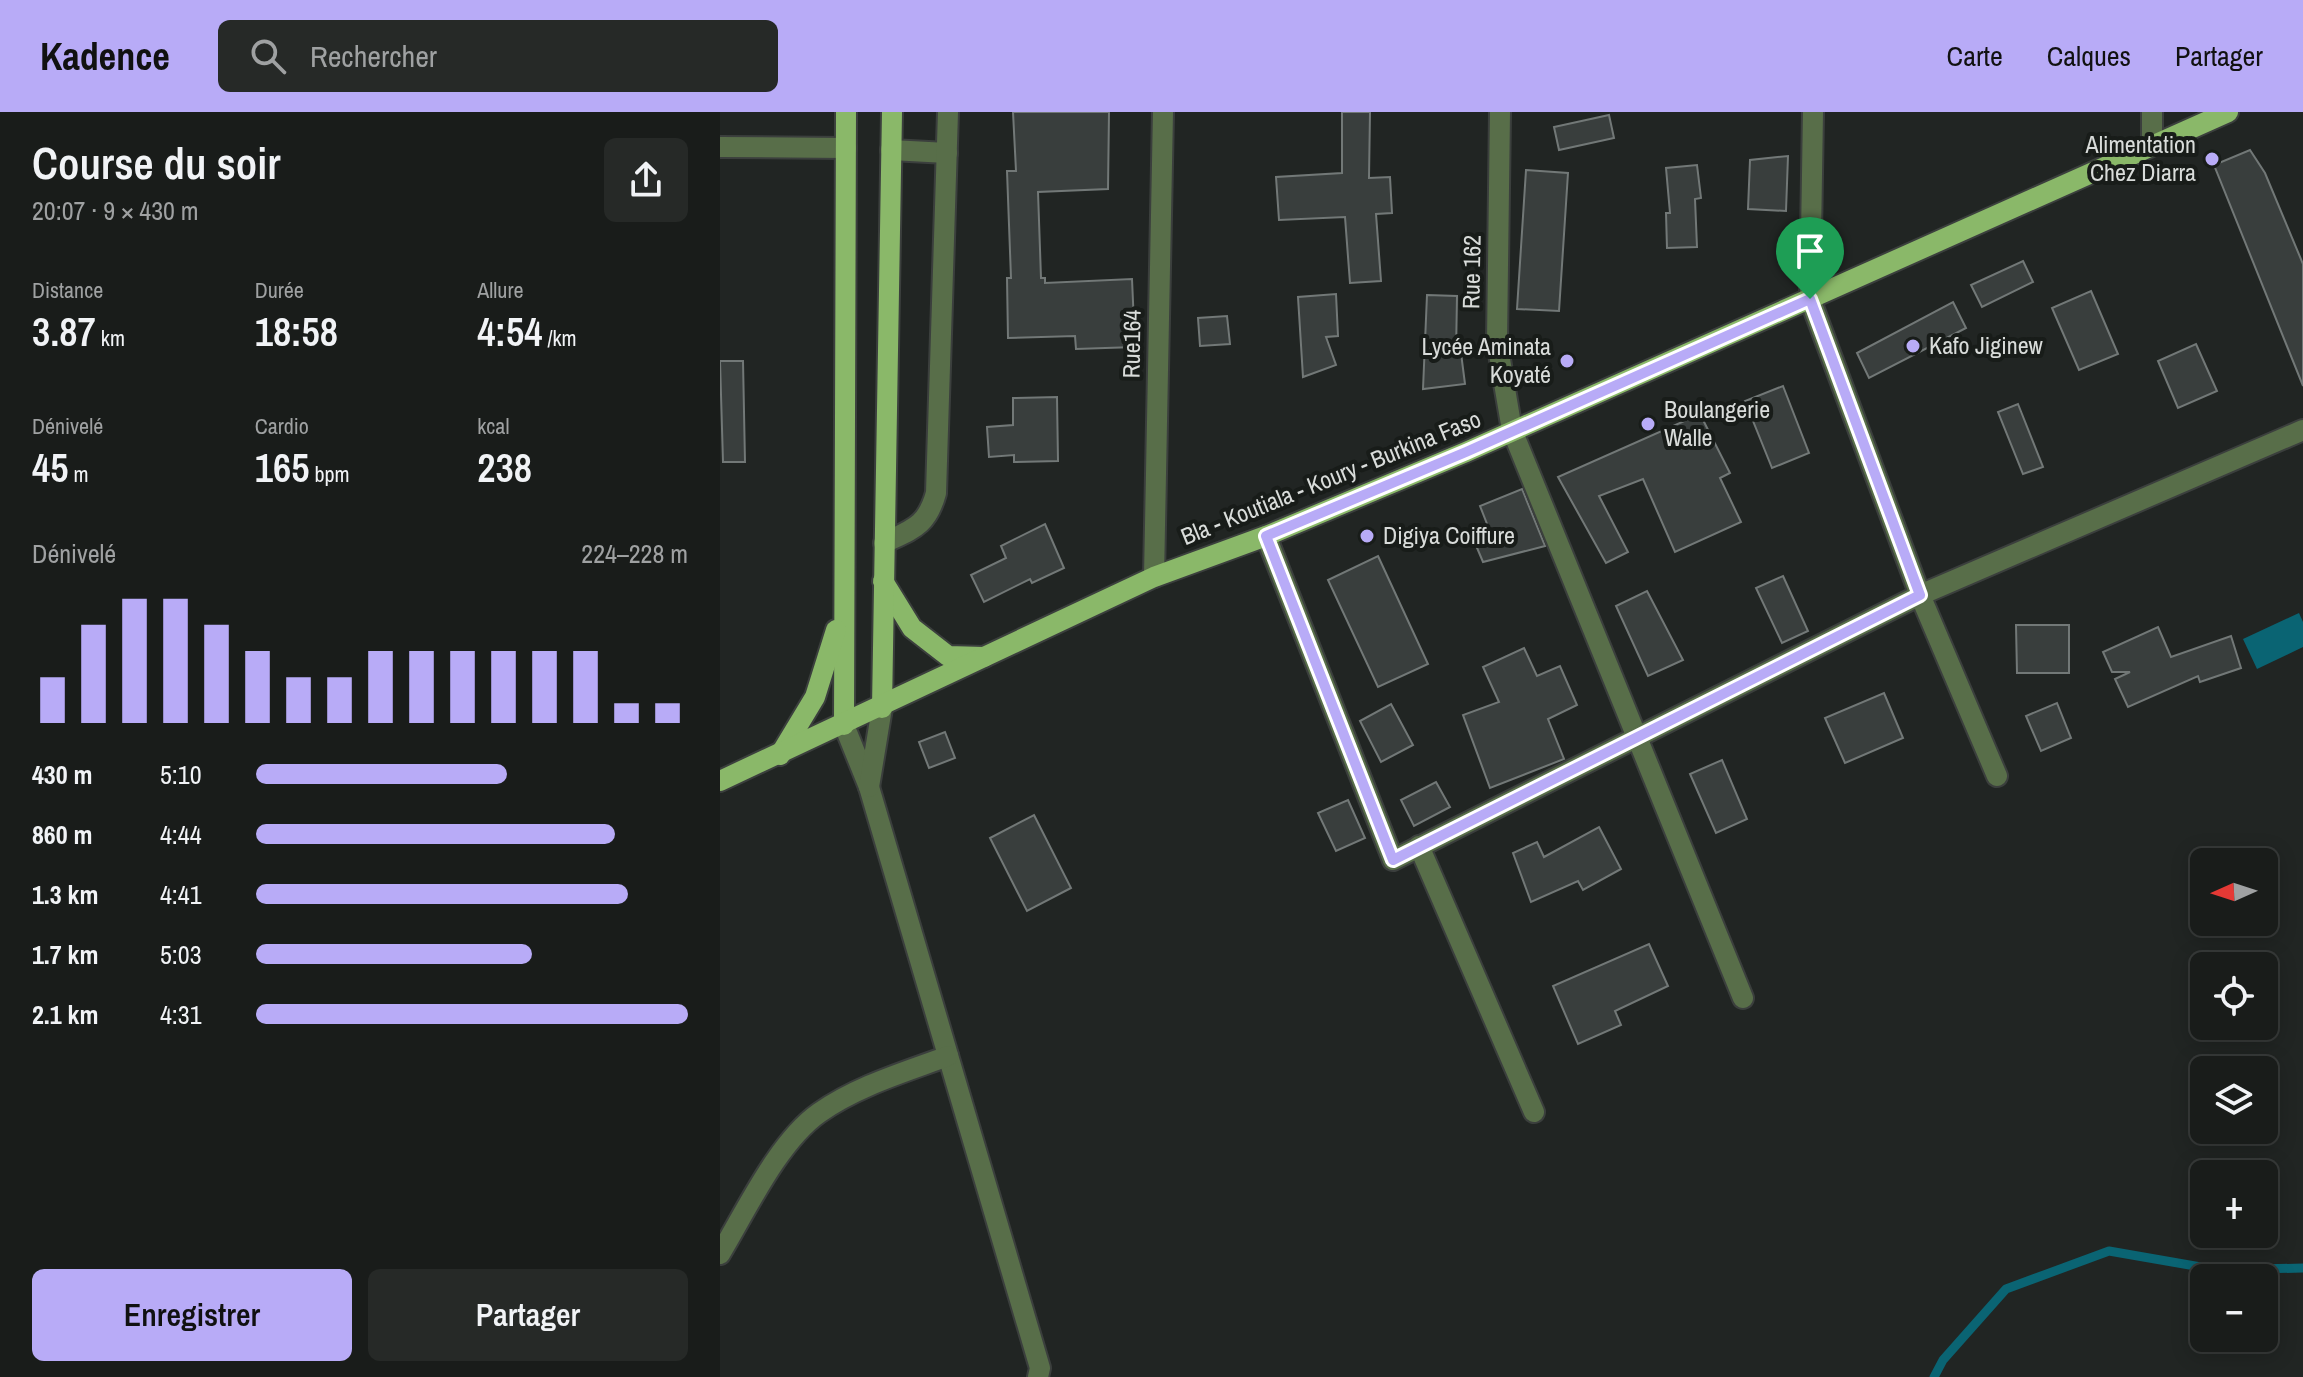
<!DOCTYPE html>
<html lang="fr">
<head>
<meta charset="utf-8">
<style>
  :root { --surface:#191c1a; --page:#262927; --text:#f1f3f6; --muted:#9fa1a2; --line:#373a39; --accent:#b8abf7 }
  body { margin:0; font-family:"Archivo Narrow",sans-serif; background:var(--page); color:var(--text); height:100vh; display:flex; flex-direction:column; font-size:30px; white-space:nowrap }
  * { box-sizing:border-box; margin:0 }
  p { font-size:26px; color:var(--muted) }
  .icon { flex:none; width:44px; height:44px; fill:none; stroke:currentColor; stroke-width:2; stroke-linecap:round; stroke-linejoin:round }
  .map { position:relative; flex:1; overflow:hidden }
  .details { display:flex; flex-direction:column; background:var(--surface); width:720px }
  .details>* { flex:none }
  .needle { width:52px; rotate:267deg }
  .fabs { position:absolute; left:1470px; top:736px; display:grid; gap:16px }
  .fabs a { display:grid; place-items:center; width:88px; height:88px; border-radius:12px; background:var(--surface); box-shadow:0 4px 20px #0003,0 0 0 2px var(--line); font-size:40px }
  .pin { position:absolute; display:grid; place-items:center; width:68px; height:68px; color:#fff; margin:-82px -34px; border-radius:50% 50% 50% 0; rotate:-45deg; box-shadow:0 0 8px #0007 }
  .pin .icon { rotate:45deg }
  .round { display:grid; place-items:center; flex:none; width:84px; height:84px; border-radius:12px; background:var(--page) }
  .headline { display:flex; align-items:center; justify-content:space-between; height:136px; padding:0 32px }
  h1 { font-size:44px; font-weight:600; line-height:60px }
  .stats { display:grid; grid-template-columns:repeat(3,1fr); gap:12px; height:136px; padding:8px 32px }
  .stats div { display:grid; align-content:center }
  .stats b { font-size:40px; font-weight:600 }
  .stats small { font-size:22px; font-weight:400 }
  .stats p { font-size:22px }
  .chart { height:224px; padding:16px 32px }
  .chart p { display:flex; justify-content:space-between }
  .chart svg { width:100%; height:144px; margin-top:8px; stroke:var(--accent); stroke-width:6 }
  .action { display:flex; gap:16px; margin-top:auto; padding:16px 32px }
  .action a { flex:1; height:92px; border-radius:12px; background:var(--accent); color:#111; font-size:32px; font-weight:600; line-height:92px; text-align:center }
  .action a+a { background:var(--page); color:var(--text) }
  ul { padding:0 32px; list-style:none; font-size:26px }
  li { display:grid; grid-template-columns:128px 96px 1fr; align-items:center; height:60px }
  li i { height:20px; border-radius:10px; background:var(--accent) }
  header { display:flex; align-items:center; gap:48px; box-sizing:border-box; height:112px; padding:0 40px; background:var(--accent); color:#111 }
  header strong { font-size:38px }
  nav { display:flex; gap:44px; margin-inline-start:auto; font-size:28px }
  .search { width:560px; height:72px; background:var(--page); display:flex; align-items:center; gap:20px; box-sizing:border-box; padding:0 28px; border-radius:12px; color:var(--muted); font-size:30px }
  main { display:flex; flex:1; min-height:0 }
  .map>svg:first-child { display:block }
  .water { fill:#0a6473 }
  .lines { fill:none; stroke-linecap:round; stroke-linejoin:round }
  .stream { stroke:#0a6473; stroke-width:9 }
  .building { fill:#393e3d; stroke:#727877; stroke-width:2 }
  .minor-casing { stroke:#3b3f3d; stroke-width:24 }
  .major-casing { stroke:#3b3f3d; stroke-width:24 }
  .minor { stroke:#586e49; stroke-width:20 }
  .major { stroke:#8ab869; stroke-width:20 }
  .route-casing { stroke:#fff; stroke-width:16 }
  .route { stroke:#b8abf7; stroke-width:10 }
  .poi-dot { fill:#b8abf7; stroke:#181c19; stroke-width:3 }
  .labels { text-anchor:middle; stroke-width:8; stroke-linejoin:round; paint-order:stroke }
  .poi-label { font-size:24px; fill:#d9dcda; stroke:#181c19; text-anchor:start }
  .street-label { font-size:24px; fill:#d9dcda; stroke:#181c19 }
</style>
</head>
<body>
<header>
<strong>Kadence</strong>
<div class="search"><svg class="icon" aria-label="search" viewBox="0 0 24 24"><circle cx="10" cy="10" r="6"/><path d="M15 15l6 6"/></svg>Rechercher</div>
<nav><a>Carte</a><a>Calques</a><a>Partager</a></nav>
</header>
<main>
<section class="details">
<div class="headline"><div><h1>Course du soir</h1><p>20:07 · 9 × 430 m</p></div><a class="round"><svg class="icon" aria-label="share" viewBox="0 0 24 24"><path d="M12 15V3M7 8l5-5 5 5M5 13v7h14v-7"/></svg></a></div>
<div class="stats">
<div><p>Distance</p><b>3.87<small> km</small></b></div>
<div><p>Durée</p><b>18:58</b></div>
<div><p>Allure</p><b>4:54<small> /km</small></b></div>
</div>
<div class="stats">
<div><p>Dénivelé</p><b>45<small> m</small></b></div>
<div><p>Cardio</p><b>165<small> bpm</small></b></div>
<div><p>kcal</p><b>238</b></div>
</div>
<div class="chart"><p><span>Dénivelé</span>224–228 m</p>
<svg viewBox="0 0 160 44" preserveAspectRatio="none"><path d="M5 44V30M15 44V14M25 44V6M35 44V6M45 44V14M55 44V22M65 44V30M75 44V30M85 44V22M95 44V22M105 44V22M115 44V22M125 44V22M135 44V22M145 44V38M155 44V38"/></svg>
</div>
<ul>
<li><b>430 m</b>5:10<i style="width:58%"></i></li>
<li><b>860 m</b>4:44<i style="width:83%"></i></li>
<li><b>1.3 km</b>4:41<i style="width:86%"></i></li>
<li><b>1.7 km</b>5:03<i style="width:64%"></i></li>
<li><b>2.1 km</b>4:31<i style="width:100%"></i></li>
</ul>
<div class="action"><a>Enregistrer</a><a>Partager</a></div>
</section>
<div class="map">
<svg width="1583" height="1265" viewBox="0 0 1583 1265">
  <rect width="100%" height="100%" fill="#212523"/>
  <path class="water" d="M 1579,501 L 1583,510 L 1583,535 L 1537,557 L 1523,527 Z"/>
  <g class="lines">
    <path class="stream" d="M 1214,1265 L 1223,1248 L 1286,1177 L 1389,1139 L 1498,1158 L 1583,1156"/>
  </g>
  <g class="building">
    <path d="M 293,0 L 389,0 L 388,77 L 318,80 L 321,166 L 325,166 L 325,171 L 412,167 L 415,235 L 356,237 L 355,224 L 288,226 L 287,166 L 291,166 L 287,59 L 296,59 Z"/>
    <path d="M 622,0 L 650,0 L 649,66 L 670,65 L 672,101 L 656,102 L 661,169 L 630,171 L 625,105 L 559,108 L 556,65 L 622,61 Z"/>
    <path d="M 889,3 L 894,26 L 839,38 L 834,15 Z"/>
    <path d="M 1530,38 L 1545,61 L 1583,152 L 1583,274 L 1494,53 Z"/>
    <path d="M 1068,44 L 1066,99 L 1028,97 L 1030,48 Z"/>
    <path d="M 977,53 L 981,86 L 975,87 L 977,135 L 947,136 L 946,101 L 950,101 L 946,56 Z"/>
    <path d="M 806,58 L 848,61 L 839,199 L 797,197 Z"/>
    <path d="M 1303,149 L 1313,170 L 1262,195 L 1251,173 Z"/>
    <path d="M 1371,179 L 1398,242 L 1359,258 L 1332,196 Z"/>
    <path d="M 616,182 L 618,224 L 606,225 L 616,253 L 583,265 L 578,185 Z"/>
    <path d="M 707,183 L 737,184 L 736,242 L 741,241 L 745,272 L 703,277 Z"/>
    <path d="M 1233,190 L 1246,216 L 1149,266 L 1137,241 Z"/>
    <path d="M 507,204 L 510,232 L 480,234 L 478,206 Z"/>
    <path d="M 1476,232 L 1497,279 L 1458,296 L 1438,249 Z"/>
    <path d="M 0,249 L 23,249 L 25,350 L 3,350 Z"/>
    <path d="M 1063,274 L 1089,341 L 1052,356 L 1025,289 Z"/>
    <path d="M 337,285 L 338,349 L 294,350 L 294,343 L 269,345 L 267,315 L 293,313 L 293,286 Z"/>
    <path d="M 1298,292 L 1323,355 L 1303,362 L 1278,300 Z"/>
    <path d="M 980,302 L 1010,361 L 1000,366 L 1021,410 L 955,440 L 923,367 L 879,384 L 908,440 L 886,451 L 838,365 Z"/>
    <path d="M 802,377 L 825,434 L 763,450 L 752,424 L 769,417 L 760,394 Z"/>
    <path d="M 325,412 L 344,456 L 312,471 L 310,467 L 264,490 L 251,463 L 286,446 L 281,434 Z"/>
    <path d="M 658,444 L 708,552 L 658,575 L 608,468 Z"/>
    <path d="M 1063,464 L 1088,519 L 1062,531 L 1036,476 Z"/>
    <path d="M 927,479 L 963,548 L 928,564 L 896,494 Z"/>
    <path d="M 1296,513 L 1349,513 L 1349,561 L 1297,561 Z"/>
    <path d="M 1438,515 L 1451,545 L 1511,524 L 1521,556 L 1480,570 L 1478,564 L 1408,595 L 1395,567 L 1410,560 L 1392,560 L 1383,540 Z"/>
    <path d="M 804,536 L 817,564 L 840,554 L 857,593 L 828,607 L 844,647 L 770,676 L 743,603 L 779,590 L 763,555 Z"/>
    <path d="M 1164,581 L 1183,626 L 1125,651 L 1105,606 Z"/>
    <path d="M 1337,591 L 1351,626 L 1321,639 L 1306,604 Z"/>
    <path d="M 671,592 L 693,633 L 661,650 L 640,609 Z"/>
    <path d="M 225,620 L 235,646 L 209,656 L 199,630 Z"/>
    <path d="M 1002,648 L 1027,707 L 996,721 L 970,662 Z"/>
    <path d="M 716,670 L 730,695 L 694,714 L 681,688 Z"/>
    <path d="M 628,688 L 645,726 L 616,739 L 598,701 Z"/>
    <path d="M 314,703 L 351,776 L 307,799 L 270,726 Z"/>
    <path d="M 879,715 L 901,757 L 863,778 L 858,769 L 811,790 L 793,741 L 817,730 L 824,745 Z"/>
    <path d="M 929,832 L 948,874 L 895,899 L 901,913 L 858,932 L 833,874 Z"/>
  </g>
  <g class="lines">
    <g class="minor-casing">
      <g id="minor">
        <path d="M 780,0 L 777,230 L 792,318 L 1023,886"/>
        <path d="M 1093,0 L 1090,187 L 1200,483 L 1277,664"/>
        <path d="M 1432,33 L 1432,0"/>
        <path d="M 0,35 L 126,36"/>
        <path d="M 171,38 L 227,41"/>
        <path d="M 546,424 L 673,748 L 1200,483 L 1583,318"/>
        <path d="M 164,431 C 193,417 207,414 216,381 L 228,0"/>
        <path d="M 434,465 L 443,0"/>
        <path d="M 124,613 L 149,675 L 320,1256 L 318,1265"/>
        <path d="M 149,675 L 162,596"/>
        <path d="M 699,734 L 814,1000"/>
        <path d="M 0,1142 C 26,1099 58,1030 99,1001 C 137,974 185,960 228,944"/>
      </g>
    </g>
    <g class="major-casing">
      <g id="major">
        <path d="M 163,469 L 192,516 L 228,544 L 264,545"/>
        <path d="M 162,596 L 172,0"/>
        <path d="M 124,613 L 126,0"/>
        <path d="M 60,643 L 95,585 L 116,518"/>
        <path d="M 0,669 L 434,465 L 546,424 L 746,340 L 1508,0"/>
      </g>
    </g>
    <use href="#minor" class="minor"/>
    <use href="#major" class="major"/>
  </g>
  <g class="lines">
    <g class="route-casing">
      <path id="route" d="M 1090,187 L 1200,483 L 673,748 L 546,424 L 746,340 Z"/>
    </g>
    <use href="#route" class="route"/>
  </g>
  <g class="poi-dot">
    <circle cx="1492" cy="47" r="8"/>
    <circle cx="1193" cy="234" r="8"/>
    <circle cx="847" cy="249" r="8"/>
    <circle cx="928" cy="312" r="8"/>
    <circle cx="647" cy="424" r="8"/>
  </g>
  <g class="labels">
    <g class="poi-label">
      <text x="1476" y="41" text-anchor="end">Alimentation<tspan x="1476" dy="28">Chez Diarra</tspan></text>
      <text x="1209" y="242">Kafo Jiginew</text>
      <text x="831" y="243" text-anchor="end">Lycée Aminata<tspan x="831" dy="28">Koyaté</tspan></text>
      <text x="944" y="306">Boulangerie<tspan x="944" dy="28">Walle</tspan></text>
      <text x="663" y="432">Digiya Coiffure</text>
    </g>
    <g class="street-label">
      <text transform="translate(752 160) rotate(-89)" y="8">Rue 162</text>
      <text transform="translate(412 232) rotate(-89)" y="8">Rue164</text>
      <text transform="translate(611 366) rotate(-22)" y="8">Bla - Koutiala - Koury - Burkina Faso</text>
    </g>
  </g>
</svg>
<div class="fabs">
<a><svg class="needle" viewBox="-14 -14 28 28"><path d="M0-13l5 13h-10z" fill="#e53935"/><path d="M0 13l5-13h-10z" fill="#9fa1a2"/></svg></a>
<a><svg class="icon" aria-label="locate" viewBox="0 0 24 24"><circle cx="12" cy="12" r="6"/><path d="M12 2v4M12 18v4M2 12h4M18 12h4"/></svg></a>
<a><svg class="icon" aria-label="layers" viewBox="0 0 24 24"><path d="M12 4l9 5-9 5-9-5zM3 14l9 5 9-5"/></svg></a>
<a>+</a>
<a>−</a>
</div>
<div class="pin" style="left:1090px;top:187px;background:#1e9e55"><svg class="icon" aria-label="arrive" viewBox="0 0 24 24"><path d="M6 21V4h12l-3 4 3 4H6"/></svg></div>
</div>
</main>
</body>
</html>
